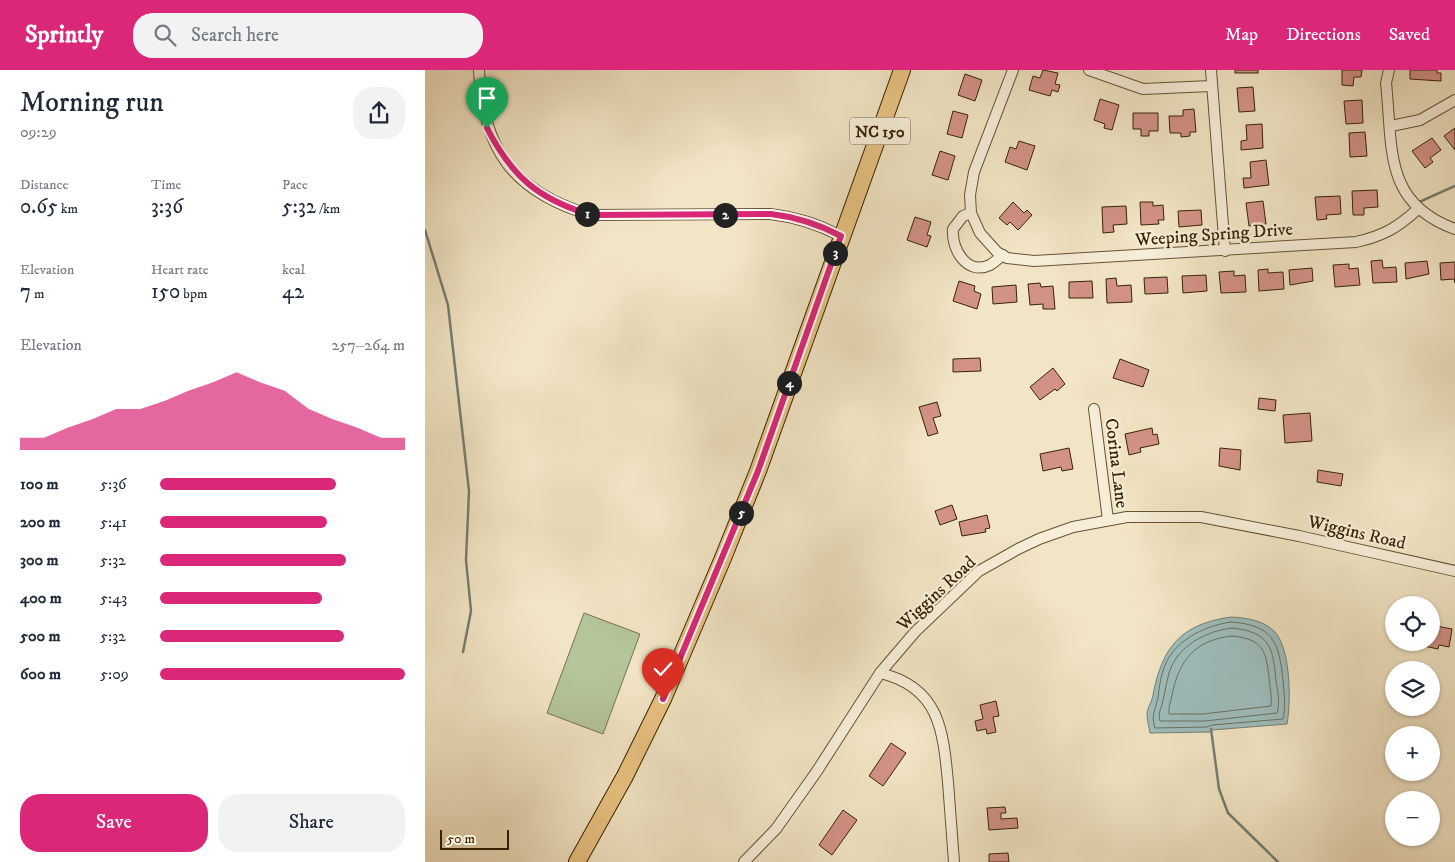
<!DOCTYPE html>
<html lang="en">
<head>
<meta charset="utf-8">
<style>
  :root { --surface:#fff; --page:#f2f2f3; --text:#1f2937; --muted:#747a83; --accent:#db2777 }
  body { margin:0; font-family:"IM FELL DW Pica",serif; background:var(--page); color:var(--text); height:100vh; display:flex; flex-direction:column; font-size:19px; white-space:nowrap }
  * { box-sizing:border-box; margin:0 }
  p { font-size:16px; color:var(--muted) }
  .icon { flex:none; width:28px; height:28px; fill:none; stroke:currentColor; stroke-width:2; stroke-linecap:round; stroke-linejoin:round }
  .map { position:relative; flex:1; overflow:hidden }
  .side { display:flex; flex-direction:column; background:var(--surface); width:425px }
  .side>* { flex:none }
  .fabs { position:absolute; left:960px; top:526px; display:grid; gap:10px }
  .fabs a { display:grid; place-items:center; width:55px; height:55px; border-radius:50%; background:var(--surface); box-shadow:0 1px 4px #0004; font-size:25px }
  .scale { position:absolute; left:15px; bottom:12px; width:69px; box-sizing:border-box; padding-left:5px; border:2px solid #372202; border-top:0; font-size:14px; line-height:18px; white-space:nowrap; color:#372202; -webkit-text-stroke:4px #f7eed9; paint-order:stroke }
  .pin { position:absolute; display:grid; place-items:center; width:42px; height:42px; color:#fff; margin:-51px -21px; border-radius:50% 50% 50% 0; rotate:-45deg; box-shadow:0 0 5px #0007 }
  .pin .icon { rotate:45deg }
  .km { position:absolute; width:25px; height:25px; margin:-12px; border-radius:50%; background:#222; color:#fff; font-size:14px; line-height:25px; text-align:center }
  .round { display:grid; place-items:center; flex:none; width:52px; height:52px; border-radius:20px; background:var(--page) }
  .summary { display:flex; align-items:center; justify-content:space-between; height:85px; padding:0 20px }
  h1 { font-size:28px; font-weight:600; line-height:38px }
  .stats { display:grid; grid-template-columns:repeat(3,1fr); gap:8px; height:85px; padding:5px 20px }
  .stats div { display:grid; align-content:center }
  .stats b { font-size:21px; font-weight:600 }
  .stats small { font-size:14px; font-weight:400 }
  .stats p { font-size:14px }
  .chart { height:140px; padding:10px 20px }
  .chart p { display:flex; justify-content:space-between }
  .chart svg { width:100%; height:90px; margin-top:5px; fill:var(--accent); opacity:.7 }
  .primary-button { display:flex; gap:10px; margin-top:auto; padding:10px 20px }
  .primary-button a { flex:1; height:58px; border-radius:20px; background:var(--accent); color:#fff; font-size:20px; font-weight:600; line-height:58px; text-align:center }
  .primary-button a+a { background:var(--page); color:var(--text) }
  ul { padding:0 20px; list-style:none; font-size:16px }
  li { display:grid; grid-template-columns:80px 60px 1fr; align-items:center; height:38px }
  li i { height:12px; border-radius:6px; background:var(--accent) }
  header { display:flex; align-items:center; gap:30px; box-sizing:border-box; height:70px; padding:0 25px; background:var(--accent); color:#fff }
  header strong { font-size:24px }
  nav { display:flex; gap:28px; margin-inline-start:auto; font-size:18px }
  .search { width:350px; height:45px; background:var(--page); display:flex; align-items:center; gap:12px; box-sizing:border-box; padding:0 18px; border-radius:20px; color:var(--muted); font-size:19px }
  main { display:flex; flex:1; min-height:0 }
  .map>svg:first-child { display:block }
  .green { fill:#b4c69a; stroke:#76744e }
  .water { fill:#9ebdbd; stroke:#757f72 }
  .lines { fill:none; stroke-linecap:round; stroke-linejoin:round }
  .shore { stroke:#6a7060; stroke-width:1 }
  .stream { stroke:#757f72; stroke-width:2.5 }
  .building { fill:#d39288; stroke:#372202 }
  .minor-casing { stroke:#665333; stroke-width:12 }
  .primary-casing { stroke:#372202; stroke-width:18 }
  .minor { stroke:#f7eed9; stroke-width:10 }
  .primary { stroke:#e9c282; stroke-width:16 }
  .route-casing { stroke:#fff; stroke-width:10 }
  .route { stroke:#db2777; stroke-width:6 }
  .labels { text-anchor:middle; stroke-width:4.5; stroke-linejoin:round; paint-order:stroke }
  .shield { fill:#f7eed9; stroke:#715f42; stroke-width:1 }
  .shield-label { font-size:16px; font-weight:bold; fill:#372202 }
  .street-label { font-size:18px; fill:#372202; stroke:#f7eed9 }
</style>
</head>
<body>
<header>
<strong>Sprintly</strong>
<div class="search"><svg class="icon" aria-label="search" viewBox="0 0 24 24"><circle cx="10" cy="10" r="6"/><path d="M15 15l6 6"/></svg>Search here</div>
<nav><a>Map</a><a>Directions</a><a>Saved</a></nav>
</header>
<main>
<section class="side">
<div class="summary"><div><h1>Morning run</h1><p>09:29</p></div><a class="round"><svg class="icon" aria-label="share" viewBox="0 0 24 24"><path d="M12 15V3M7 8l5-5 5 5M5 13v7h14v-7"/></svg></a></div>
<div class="stats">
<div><p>Distance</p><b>0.65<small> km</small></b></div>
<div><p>Time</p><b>3:36</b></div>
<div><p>Pace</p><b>5:32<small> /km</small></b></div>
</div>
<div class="stats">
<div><p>Elevation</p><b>7<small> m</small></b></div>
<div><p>Heart rate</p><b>150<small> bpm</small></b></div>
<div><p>kcal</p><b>42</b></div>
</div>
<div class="chart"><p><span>Elevation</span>257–264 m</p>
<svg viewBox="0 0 160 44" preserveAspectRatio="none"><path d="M0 44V38L10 38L20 33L30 29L40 24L50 24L60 20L70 15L80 11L90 6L100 11L110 15L120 24L130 29L140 33L150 38L160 38V44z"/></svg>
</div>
<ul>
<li><b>100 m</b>5:36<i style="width:72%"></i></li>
<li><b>200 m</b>5:41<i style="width:68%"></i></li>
<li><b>300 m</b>5:32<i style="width:76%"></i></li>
<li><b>400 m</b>5:43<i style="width:66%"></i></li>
<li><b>500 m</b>5:32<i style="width:75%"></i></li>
<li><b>600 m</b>5:09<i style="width:100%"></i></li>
</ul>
<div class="primary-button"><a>Save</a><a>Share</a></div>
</section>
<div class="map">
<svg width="1030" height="792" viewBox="0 0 1030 792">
  <rect width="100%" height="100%" fill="#f2e5c5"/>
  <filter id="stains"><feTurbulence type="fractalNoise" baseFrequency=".004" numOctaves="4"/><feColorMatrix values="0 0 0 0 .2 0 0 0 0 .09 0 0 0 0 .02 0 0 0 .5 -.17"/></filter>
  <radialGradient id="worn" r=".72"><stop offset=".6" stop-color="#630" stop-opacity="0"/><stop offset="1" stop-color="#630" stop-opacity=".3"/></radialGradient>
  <path class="green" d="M 159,543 L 215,564 L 178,664 L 122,643 Z"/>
  <path class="water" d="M 806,547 C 822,548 838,550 850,562 C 866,580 866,632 862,654 L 787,660 L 785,662 L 725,663 C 724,657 722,650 722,644 C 722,638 727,632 728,625 C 737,577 756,554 806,547 Z"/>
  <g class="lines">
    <g class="shore">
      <path d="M 806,552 C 848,555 854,572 858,610 C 859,624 861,636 858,649 L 787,655 L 782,657 L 730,658 C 726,646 730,640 733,628 C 734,619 735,610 738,601 C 746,572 778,556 806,552 Z"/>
      <path d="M 807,558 C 845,562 848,577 851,611 C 853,622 855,633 852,643 L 780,651 L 735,651 L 734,644 C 739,631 740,617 744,603 C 752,576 781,561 807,558 Z"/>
      <path d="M 807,566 C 838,569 841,580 844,608 C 845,617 847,627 846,636 L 778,644 L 744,644 C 743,638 746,631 747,625 C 754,590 770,570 807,566 Z"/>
    </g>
    <g class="stream">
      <path d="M 992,133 L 1030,116"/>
      <path d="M 0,160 L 23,235 L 44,421 L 41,490 L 46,541 L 38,582"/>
      <path d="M 786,659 L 794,719 L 803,743 L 853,792"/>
    </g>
  </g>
  <g class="building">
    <path d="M 618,0 L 633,3 L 630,14 L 635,15 L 633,22 L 627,20 L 625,26 L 604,20 L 608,6 L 615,8 Z"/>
    <rect x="810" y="0" width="23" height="3"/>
    <path d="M 917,0 L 937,0 L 936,7 L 929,7 L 928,16 L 917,15 Z"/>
    <path d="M 985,0 L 1012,0 L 1012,3 L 1016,3 L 1016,11 L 985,9 Z"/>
    <path d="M 540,4 L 557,10 L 550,31 L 533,25 Z"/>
    <path d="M 828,17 L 830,41 L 814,42 L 812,18 Z"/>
    <path d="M 675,29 L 694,35 L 687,60 L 679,58 L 680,54 L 669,50 Z"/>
    <path d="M 937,30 L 938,53 L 921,54 L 919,31 Z"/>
    <path d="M 769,39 L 771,62 L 765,62 L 765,66 L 756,67 L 756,63 L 745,63 L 744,46 L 758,46 L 758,40 Z"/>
    <path d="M 528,41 L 543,45 L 537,68 L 522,64 Z"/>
    <path d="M 708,43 L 733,43 L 733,61 L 724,61 L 724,66 L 716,66 L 716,59 L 708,59 Z"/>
    <path d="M 837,54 L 838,78 L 816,80 L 816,71 L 822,70 L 821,55 Z"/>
    <path d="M 1030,58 L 1030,80 L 1019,66 Z"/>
    <path d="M 940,62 L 942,86 L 925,87 L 924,63 Z"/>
    <path d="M 1007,68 L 1016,80 L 1005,88 L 1008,92 L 1000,98 L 987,81 Z"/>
    <path d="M 594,71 L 610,76 L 602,100 L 580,92 L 585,77 L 591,79 Z"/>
    <path d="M 515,81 L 530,86 L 523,110 L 507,105 Z"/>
    <path d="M 841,90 L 844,115 L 819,118 L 818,108 L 826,108 L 825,92 Z"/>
    <path d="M 952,120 L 953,137 L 939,138 L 939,145 L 928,145 L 927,121 Z"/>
    <path d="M 915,126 L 916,144 L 901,145 L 902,149 L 892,150 L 890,127 Z"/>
    <path d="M 838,131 L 841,154 L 824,156 L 821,133 Z"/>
    <path d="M 588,132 L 599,143 L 602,140 L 607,145 L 593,160 L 585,152 L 582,155 L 574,148 Z"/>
    <path d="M 715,132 L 728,132 L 728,136 L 738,135 L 739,150 L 733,150 L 734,154 L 716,155 Z"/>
    <path d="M 701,136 L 702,154 L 688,155 L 689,162 L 678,163 L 677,137 Z"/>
    <path d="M 776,140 L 777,155 L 754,157 L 753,141 Z"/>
    <path d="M 490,147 L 506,152 L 502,165 L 506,166 L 502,177 L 482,170 Z"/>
    <path d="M 957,190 L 958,198 L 971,197 L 972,212 L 948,213 L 946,191 Z"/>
    <path d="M 1002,191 L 1004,204 L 981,209 L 980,193 Z"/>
    <path d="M 1030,192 L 1030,213 L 1029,209 L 1016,210 L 1015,193 Z"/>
    <path d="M 924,194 L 924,199 L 933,198 L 935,215 L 910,217 L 908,195 Z"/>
    <path d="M 887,198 L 888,211 L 865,215 L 864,200 Z"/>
    <path d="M 843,199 L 843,203 L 858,202 L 859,219 L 834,221 L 833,200 Z"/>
    <path d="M 809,201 L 809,206 L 820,205 L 821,222 L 796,223 L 794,202 Z"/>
    <path d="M 781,205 L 782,221 L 758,223 L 757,206 Z"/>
    <path d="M 742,207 L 743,223 L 720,224 L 719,208 Z"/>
    <path d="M 691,208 L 692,216 L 706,215 L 707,232 L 682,233 L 681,209 Z"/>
    <path d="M 534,211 L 550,216 L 549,221 L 556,224 L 552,239 L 528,231 Z"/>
    <path d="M 667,211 L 668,228 L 644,228 L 644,212 Z"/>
    <path d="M 615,213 L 616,217 L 628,216 L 630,239 L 618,239 L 618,234 L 605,235 L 603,214 Z"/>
    <path d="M 591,215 L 592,232 L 568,234 L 567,217 Z"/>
    <path d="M 555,288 L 556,301 L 528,302 L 528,289 Z"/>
    <path d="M 695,289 L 724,300 L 718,317 L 688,308 Z"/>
    <path d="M 628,298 L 640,314 L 632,321 L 630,319 L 615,330 L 605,317 Z"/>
    <path d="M 834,328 L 851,330 L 850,341 L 833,339 Z"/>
    <path d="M 512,332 L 516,346 L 508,348 L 513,363 L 503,366 L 494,337 Z"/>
    <path d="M 885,343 L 887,371 L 860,373 L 858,345 Z"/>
    <path d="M 727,358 L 728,365 L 732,364 L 734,374 L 715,378 L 716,382 L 704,385 L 700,364 Z"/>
    <path d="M 644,378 L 648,399 L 637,401 L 636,397 L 618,401 L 615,384 Z"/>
    <path d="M 795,378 L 816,380 L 815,400 L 794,396 Z"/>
    <path d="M 893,400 L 918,404 L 916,416 L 892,412 Z"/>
    <path d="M 527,435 L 532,449 L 515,455 L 510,441 Z"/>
    <path d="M 562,445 L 565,458 L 560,459 L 561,462 L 537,466 L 534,452 Z"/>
    <path d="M 1006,555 L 1027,559 L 1024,577 L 1014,575 L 1013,579 L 994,575 L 995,572 L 1006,572 Z"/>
    <path d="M 571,631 L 574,646 L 568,647 L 571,662 L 562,664 L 561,659 L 552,661 L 550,651 L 558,649 L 555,635 Z"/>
    <path d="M 466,673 L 481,683 L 458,716 L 444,706 Z"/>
    <path d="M 580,737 L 581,743 L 576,743 L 576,749 L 592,748 L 593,758 L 564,760 L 562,738 Z"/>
    <path d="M 418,740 L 432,750 L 407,785 L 394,775 Z"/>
    <path d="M 583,783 L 584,792 L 564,792 L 564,784 Z"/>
  </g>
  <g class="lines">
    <g class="minor-casing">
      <g id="minor">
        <path d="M 54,0 C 58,80 88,122 166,145 L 345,144 C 372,147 393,154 416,166"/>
        <path d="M 588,0 L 549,102 L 545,125 L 546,143 L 555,163 L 572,182 L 582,188 L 609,191 L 931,172 C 958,166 972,158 993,139"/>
        <path d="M 664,0 L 718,19 L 786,16"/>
        <path d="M 786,0 L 800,181"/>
        <path d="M 964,0 L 961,13 C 968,78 958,133 1030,159"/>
        <path d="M 966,56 L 995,50 L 1030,30"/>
        <path d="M 546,143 L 538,146 L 528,159 C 526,179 542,206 565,195 C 570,192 574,188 578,185"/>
        <path d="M 669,339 L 683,450"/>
        <path d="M 455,603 C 514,617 518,659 523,712 C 525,738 527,765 529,792"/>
        <path d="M 319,792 L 351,759 L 392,701 L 455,603 L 490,562 L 554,501 L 593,479 L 614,469 L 648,457 L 702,447 L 776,447 L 874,466 L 1030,501"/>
      </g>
    </g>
    <g class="primary-casing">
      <path id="primary" d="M 152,792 L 200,706 L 238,629 L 298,488 L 333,401 L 477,0"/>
    </g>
    <use href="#minor" class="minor"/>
    <use href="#primary" class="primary"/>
  </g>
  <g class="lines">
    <g class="route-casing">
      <path id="route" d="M 62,58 C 87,107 113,129 166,145 L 346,144 C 372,147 393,154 416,166 L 333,401 L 238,629"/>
    </g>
    <use href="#route" class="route"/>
  </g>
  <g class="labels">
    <rect class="shield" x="425" y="47.5" width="60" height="27" rx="4"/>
    <g class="shield-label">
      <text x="455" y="67">NC 150</text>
    </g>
    <g class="street-label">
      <text transform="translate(789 164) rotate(-4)" y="6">Weeping Spring Drive</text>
      <text transform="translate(692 393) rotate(83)" y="6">Corina Lane</text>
      <text transform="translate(932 462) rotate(13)" y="6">Wiggins Road</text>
      <text transform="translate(511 523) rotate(-43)" y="6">Wiggins Road</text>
    </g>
  </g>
  <rect width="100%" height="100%" filter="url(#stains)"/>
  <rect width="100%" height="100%" fill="url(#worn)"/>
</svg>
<div class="fabs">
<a><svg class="icon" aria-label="locate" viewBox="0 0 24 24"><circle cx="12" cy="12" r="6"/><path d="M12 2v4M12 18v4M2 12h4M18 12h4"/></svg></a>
<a><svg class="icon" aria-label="layers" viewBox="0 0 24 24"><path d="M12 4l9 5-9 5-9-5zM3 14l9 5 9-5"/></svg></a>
<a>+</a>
<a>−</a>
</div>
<div class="scale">50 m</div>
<div class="pin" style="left:62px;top:58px;background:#1e9e55"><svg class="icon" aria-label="arrive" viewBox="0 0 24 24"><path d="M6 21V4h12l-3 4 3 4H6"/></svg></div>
<div class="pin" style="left:238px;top:629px;background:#d93025"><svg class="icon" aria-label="check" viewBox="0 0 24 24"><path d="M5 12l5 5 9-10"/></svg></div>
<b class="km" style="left:162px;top:144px">1</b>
<b class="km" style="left:300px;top:145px">2</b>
<b class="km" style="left:410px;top:183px">3</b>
<b class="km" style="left:364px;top:313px">4</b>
<b class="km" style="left:316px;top:443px">5</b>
</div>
</main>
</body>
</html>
